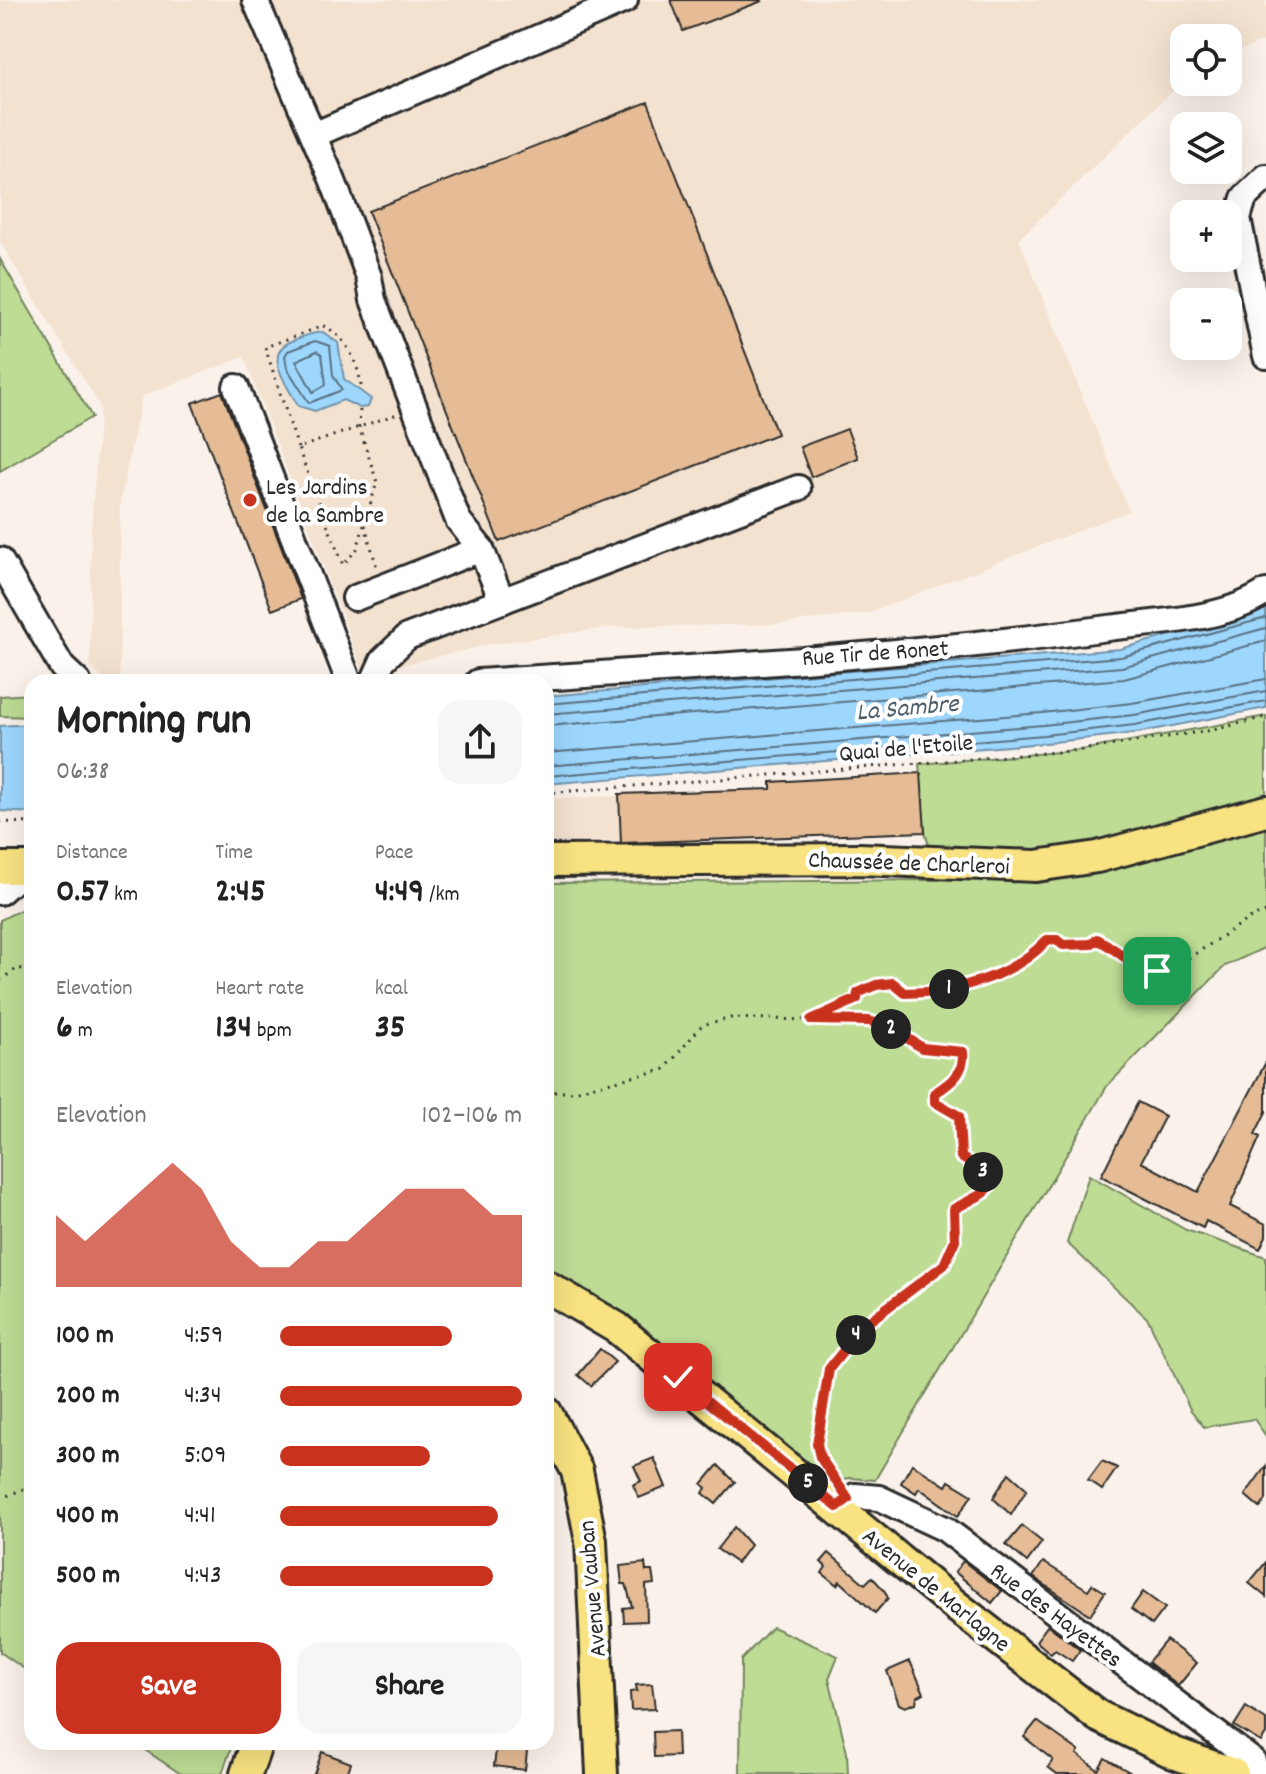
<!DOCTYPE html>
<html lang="en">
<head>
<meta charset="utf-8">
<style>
  :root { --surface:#fff; --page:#f6f6f6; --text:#222; --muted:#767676; --accent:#c8321e }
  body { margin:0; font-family:Dekko,sans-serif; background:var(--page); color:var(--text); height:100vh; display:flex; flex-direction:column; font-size:30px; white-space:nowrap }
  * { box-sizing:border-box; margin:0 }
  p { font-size:26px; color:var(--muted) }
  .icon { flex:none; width:44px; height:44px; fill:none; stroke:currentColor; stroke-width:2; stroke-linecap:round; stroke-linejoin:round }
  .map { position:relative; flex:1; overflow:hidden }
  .details { position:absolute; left:24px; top:674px; width:530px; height:1076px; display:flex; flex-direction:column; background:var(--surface); border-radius:24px; box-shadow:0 8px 32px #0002 }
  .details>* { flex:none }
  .tools { position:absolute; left:1170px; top:24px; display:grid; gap:16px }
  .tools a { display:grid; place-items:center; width:72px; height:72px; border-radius:16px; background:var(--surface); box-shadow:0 8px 32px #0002; font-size:40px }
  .pin { position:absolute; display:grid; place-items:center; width:68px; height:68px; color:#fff; margin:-34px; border-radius:16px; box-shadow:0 4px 12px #0006 }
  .km { position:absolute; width:40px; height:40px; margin:-20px; border-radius:50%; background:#222; color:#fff; font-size:22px; line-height:40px; text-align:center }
  .round { display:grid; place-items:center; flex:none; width:84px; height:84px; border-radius:24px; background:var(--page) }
  .overview { display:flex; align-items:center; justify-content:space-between; height:136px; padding:0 32px }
  h1 { font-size:44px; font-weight:700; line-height:60px }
  .metrics { display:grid; grid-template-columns:repeat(3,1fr); gap:12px; height:136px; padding:8px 32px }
  .metrics div { display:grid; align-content:center }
  .metrics b { font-size:34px; font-weight:700 }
  .metrics small { font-size:22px; font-weight:400 }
  .metrics p { font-size:22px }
  .chart { height:224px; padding:16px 32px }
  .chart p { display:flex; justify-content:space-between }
  .chart svg { width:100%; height:144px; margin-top:8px; fill:var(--accent); opacity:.7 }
  .cta { display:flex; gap:16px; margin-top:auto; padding:16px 32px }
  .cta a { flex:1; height:92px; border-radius:24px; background:var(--accent); color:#fff; font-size:32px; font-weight:700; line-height:92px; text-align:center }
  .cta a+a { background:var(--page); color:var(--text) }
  ul { padding:0 32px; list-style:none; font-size:26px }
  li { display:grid; grid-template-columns:128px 96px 1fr; align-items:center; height:60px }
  li i { height:20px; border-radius:10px; background:var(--accent) }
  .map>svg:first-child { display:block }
  .built { fill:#f4e2d0 }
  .green { fill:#bedc94; stroke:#748460; stroke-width:2 }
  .water { fill:#9ed7fe; stroke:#7092aa; stroke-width:2 }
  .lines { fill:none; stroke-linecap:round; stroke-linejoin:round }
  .shore { stroke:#59707f; stroke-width:2 }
  .building { fill:#e5bc95; stroke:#2b2b2b; stroke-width:2 }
  .minor-casing { stroke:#2b2b2b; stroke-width:30 }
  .major-casing { stroke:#2b2b2b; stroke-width:36 }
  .path { stroke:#2b2b2b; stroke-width:3; stroke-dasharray:2 6; stroke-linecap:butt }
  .minor { stroke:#fff; stroke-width:24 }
  .major { stroke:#f8e281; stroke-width:30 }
  .route-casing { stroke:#fff; stroke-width:16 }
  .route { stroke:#c8321e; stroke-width:10 }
  .poi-dot { fill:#c8321e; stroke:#fff; stroke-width:3 }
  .labels { text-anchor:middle; stroke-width:8; stroke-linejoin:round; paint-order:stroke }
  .poi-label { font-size:24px; fill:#2b2b2b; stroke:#fff; text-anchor:start }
  .street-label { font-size:24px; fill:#2b2b2b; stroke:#fff }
  .water-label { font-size:26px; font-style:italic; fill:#4e5f6a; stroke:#fff }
</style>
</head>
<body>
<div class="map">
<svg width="1266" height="1774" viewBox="0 0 1266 1774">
  <rect width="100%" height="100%" fill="#faf2ea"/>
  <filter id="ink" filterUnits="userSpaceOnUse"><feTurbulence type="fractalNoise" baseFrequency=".0125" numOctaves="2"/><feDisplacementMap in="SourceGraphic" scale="16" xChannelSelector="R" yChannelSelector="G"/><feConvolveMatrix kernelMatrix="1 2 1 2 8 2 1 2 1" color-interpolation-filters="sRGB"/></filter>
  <g filter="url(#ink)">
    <g class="built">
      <path d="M 0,0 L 1266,0 L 1266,40 L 1228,56 L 1228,38 L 1184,38 L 1184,80 L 1019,239 L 1129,511 L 868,613 L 781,624 L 614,627 L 487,645 L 364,674 L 244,357 L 142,396 L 120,501 L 120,682 L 106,682 L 90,666 L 91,532 L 100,406 L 0,242 Z"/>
      <path d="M 921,773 L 925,832 L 546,843 L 546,799 L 770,789 L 771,782 Z"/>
    </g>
    <g class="green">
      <path d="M 0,259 L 92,417 L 0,471 Z"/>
      <path d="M 32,694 L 32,717 L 0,716 L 0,696 Z"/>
      <path d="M 1266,716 L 1266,947 L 1225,966 L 1107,1086 L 875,1480 L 850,1478 L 831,1481 L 585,1291 L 546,1272 L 546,883 L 939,880 L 925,832 L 919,764 L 1082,750 Z"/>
      <path d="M 32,904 L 32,1674 L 0,1652 L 0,920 Z"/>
      <path d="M 1089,1175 L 1186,1230 L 1266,1257 L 1266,1436 L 1254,1419 L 1204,1427 L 1190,1409 L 1148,1319 L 1067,1243 Z"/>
      <path d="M 772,1627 L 838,1656 L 829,1678 L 847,1753 L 848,1774 L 740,1774 L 741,1660 Z"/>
      <path d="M 133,1742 L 233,1742 L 222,1774 L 181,1774 Z"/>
    </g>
    <g class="water">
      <path d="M 323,332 L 338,343 L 344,379 L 371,399 L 368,407 L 360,408 L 343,400 L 315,411 L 298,406 C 288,386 261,353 292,341 C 303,336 312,333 323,332 Z"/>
      <path d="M 1266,609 L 1266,708 L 1136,733 L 1045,743 L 546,784 L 546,696 L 1120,649 Z"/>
      <path d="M 32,724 L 32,813 L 0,811 L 0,726 Z"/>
    </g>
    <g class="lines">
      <g class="shore">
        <path d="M 315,341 L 330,346 L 333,375 L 342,390 L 309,403 L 287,368 L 285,356 L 288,351 Z"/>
        <path d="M 317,351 L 322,354 L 326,385 L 313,392 L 296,361 Z"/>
        <path d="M 546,704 L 1121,657 L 1266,618"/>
        <path d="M 546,714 L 1122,667 L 1266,628"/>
        <path d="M 546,726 L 1124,679 L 1266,641"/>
        <path d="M 546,753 L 1042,713 L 1132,703 L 1266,679"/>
        <path d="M 546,766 L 1043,725 L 1134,715 L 1266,691"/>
        <path d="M 546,776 L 1044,735 L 1135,725 L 1266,701"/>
      </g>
    </g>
    <g class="building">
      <path d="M 671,0 L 761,0 L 762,1 L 683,31 Z"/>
      <path d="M 648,102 L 777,434 L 499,542 L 368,211 Z"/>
      <path d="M 222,392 L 301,599 L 272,610 L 192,403 Z"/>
      <path d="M 847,429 L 858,458 L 811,477 L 800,447 Z"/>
      <path d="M 921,773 L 925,832 L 621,843 L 619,794 L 771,789 L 771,782 Z"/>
      <path d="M 1266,1062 L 1266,1112 L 1255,1134 L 1260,1137 L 1230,1206 L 1266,1224 L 1266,1236 L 1260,1249 L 1206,1221 L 1203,1228 L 1101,1176 L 1138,1102 L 1165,1116 L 1141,1162 L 1198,1192 Z"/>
      <path d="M 600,1349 L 615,1362 L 591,1386 L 578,1375 Z"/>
      <path d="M 654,1458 L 666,1487 L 639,1498 L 633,1485 L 641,1481 L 634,1466 Z"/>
      <path d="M 1102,1461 L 1117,1468 L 1102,1490 L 1088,1480 Z"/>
      <path d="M 912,1464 L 946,1486 L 949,1481 L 972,1495 L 958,1516 L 919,1488 L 916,1493 L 901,1483 Z"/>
      <path d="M 718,1465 L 735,1482 L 716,1504 L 703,1493 L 706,1488 L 702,1484 Z"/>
      <path d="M 1266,1466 L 1266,1500 L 1260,1508 L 1245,1495 Z"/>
      <path d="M 1009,1473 L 1027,1489 L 1011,1515 L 993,1498 Z"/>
      <path d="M 1022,1526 L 1042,1542 L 1027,1562 L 1006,1545 Z"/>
      <path d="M 734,1527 L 750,1545 L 737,1563 L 717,1549 Z"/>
      <path d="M 829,1553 L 865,1584 L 872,1577 L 884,1590 L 888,1598 L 875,1613 L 840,1581 L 837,1585 L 822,1573 L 826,1567 L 821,1562 Z"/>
      <path d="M 963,1561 L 1002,1591 L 992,1603 L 955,1572 Z"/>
      <path d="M 1043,1562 L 1088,1590 L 1092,1584 L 1105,1592 L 1090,1615 L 1033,1577 Z"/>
      <path d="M 1266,1562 L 1266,1597 L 1249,1583 Z"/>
      <path d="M 645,1563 L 646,1571 L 652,1571 L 654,1584 L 646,1585 L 647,1621 L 624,1622 L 623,1608 L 632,1607 L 626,1584 L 622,1584 L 620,1566 Z"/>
      <path d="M 1143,1592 L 1165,1608 L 1152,1625 L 1131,1609 Z"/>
      <path d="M 1048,1625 L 1080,1650 L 1072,1661 L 1055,1650 L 1051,1654 L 1036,1641 Z"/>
      <path d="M 1166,1640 L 1197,1663 L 1178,1686 L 1148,1662 Z"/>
      <path d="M 910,1661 L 924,1693 L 917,1697 L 916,1703 L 905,1707 L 899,1704 L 887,1671 Z"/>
      <path d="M 652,1684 L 655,1709 L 631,1710 L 630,1692 L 637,1691 L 636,1685 Z"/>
      <path d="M 1246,1707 L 1266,1720 L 1266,1734 L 1261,1742 L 1234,1726 Z"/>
      <path d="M 1037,1721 L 1079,1751 L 1077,1754 L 1098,1770 L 1105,1758 L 1133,1774 L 1057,1774 L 1048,1767 L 1053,1760 L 1024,1737 Z"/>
      <path d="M 677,1731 L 678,1756 L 654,1757 L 653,1732 Z"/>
      <path d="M 497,1742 L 528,1742 L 525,1770 L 494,1766 Z"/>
      <path d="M 322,1752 L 351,1763 L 347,1774 L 314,1774 Z"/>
    </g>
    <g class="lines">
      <g class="minor-casing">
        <g id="minor">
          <path d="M 255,0 L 333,181 L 369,277 L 373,300 L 458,520 L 481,549 L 502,601"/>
          <path d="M 314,135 L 625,0"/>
          <path d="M 1266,177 L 1244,198 L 1238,218 L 1266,356"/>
          <path d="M 236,387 L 349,682"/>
          <path d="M 0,560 L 62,667 L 78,682"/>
          <path d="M 355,598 L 481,549"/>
          <path d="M 373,682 L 383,660 L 407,637 L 798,488"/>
          <path d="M 478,682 C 688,668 900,657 1108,628 C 1158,621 1223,621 1266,592"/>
          <path d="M 0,892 L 27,868"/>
          <path d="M 837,1507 L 855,1496 L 879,1498 L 945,1529 L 1253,1761 L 1256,1774"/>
        </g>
      </g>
      <g class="major-casing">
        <g id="major">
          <path d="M 546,861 L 859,859 L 1036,866 L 1097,857 L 1266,811"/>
          <path d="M 0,868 L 32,868"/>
          <path d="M 546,1286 L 617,1328 L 956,1606 L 1098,1716 L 1174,1753 L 1233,1774"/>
          <path d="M 546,1412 L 577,1471 L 591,1541 L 602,1774"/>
          <path d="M 246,1774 L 257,1742"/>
        </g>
      </g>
      <g class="path">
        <path d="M 360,410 L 359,427 L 377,482 L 357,549 L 343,565 L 298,448 L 397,414"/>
        <path d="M 298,448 L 265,347 L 323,326 C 344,333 359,364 361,386"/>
        <path d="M 365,525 L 377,568"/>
        <path d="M 546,793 L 1082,750 L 1213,730 L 1266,717"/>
        <path d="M 0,822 L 32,823"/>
        <path d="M 0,980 L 18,968 L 32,971"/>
        <path d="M 814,1020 L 869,1021 L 894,1029 L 922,1048 L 963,1052 C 965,1072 951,1083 935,1093 L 935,1102 L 959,1116 L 961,1157 L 994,1180 L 984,1193 L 954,1209 L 955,1240 L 944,1265 L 864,1325 L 829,1369 L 817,1444 L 820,1457 L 831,1472"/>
        <path d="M 546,1092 L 570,1092 L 665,1069 L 702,1025 L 730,1018 L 811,1020 L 857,999 L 858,993 L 876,985 L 893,983 L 905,993 L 938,993 L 1022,964 L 1047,940 L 1057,940 L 1063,945 L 1091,944 L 1097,939 C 1104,943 1113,946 1119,950 C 1126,955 1130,965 1137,967 C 1178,983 1226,923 1266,912"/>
        <path d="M 0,1499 L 32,1485"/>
      </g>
      <use href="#minor" class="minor"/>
      <use href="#major" class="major"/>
    </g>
  </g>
  <g class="lines" filter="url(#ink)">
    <g class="route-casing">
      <path id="route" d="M 678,1377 L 837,1507 L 848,1499 L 820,1457 L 817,1444 L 829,1369 L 864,1325 L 944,1265 L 955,1240 L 954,1209 L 984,1193 L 994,1180 L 961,1157 L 959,1116 L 935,1102 L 935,1093 C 951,1083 965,1072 963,1052 L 922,1048 L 894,1029 L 869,1021 L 811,1020 L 857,999 L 858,993 L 876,985 L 893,983 L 905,993 C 954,993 1013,977 1047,940 L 1057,940 L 1063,945 L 1091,944 L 1097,939 C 1122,952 1129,966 1157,971"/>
    </g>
    <use href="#route" class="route"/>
  </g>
  <circle class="poi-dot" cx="250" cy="500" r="8"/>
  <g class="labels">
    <g class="poi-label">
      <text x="266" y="494">Les Jardins<tspan x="266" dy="28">de la Sambre</tspan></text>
    </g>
    <g class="street-label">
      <text transform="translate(875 652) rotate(-4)" y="8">Rue Tir de Ronet</text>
      <text transform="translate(906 747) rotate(-5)" y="8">Quai de l'Etoile</text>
      <text transform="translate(909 862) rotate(2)" y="8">Chaussée de Charleroi</text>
      <text transform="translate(591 1589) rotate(-95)" y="8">Avenue Vauban</text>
      <text transform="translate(937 1589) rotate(39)" y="8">Avenue de Marlagne</text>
      <text transform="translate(1057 1614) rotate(37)" y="8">Rue des Hayettes</text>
    </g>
    <g class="water-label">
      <text transform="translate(907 706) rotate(-5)" y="9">La Sambre</text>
    </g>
  </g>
</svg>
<div class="tools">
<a><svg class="icon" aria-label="locate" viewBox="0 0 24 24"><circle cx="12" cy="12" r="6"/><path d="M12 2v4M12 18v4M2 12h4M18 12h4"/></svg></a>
<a><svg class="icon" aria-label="layers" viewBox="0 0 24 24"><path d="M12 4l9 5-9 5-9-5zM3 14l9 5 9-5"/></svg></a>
<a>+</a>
<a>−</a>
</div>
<div class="pin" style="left:1157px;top:971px;background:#1e9e55"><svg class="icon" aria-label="arrive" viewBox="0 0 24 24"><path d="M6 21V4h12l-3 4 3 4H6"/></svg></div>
<div class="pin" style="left:678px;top:1377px;background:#d93025"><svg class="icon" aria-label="check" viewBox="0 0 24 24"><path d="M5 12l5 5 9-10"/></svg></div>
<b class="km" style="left:949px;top:989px">1</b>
<b class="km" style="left:891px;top:1029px">2</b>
<b class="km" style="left:983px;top:1172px">3</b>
<b class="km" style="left:856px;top:1335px">4</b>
<b class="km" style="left:808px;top:1483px">5</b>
<section class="details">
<div class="overview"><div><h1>Morning run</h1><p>06:38</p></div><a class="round"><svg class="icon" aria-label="share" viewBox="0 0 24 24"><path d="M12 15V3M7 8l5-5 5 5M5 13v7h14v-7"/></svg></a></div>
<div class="metrics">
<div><p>Distance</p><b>0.57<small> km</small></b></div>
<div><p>Time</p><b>2:45</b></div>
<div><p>Pace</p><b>4:49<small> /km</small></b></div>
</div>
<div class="metrics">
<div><p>Elevation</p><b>6<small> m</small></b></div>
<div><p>Heart rate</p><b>134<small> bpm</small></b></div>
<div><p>kcal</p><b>35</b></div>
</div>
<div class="chart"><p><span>Elevation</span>102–106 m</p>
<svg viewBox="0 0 160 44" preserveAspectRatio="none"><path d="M0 44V22L10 30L20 22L30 14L40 6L50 14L60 30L70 38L80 38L90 30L100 30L110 22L120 14L130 14L140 14L150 22L160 22V44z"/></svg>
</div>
<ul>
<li><b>100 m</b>4:59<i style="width:71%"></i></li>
<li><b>200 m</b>4:34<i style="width:100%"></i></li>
<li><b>300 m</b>5:09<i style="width:62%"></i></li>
<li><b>400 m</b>4:41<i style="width:90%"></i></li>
<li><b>500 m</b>4:43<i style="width:88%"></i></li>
</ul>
<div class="cta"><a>Save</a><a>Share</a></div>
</section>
</div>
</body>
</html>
